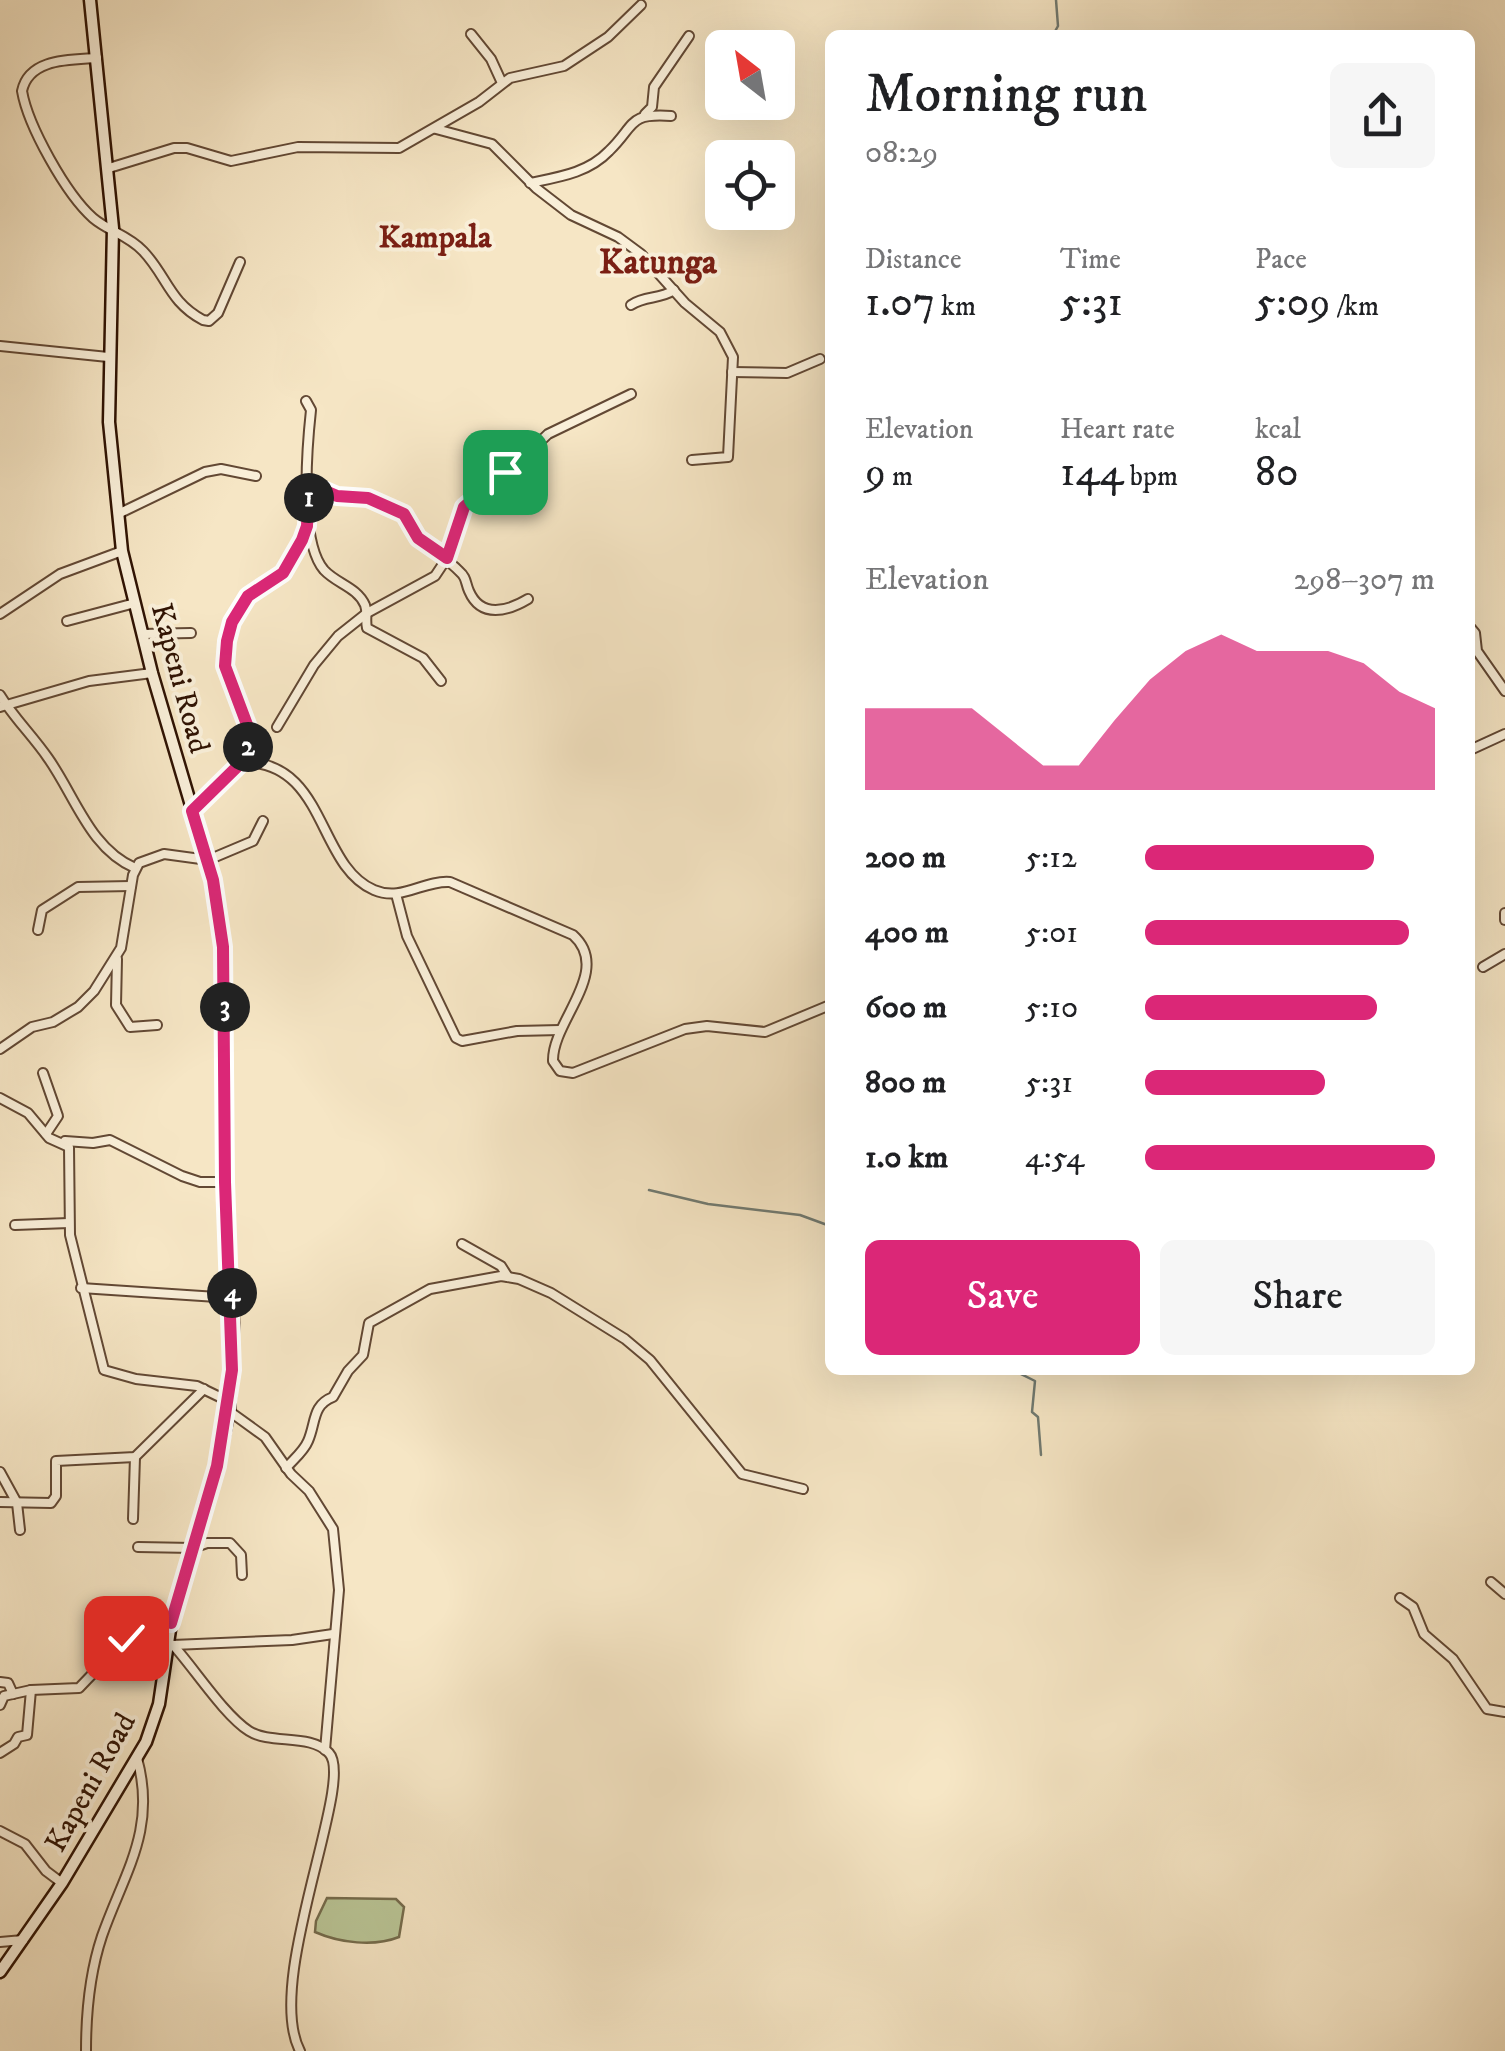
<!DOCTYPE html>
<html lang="en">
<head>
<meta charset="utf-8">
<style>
  :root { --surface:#fff; --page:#f6f6f6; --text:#202124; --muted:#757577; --accent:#db2777 }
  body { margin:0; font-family:"IM FELL DW Pica",serif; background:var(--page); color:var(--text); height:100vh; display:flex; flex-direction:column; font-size:38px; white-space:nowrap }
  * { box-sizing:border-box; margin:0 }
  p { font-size:32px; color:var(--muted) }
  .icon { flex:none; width:55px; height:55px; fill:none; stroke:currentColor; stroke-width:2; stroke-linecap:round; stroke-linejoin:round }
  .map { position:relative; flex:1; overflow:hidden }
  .details { position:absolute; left:825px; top:30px; width:650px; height:1345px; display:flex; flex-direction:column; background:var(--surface); border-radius:15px; box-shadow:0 10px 40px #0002 }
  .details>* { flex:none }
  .needle { width:65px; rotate:329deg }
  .controls { position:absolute; left:705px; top:30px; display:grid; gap:20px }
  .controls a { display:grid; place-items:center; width:90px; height:90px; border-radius:15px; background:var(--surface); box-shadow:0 10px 40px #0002; font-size:50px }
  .pin { position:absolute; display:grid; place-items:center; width:85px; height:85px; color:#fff; margin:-42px; border-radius:20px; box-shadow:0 5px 15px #0006 }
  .km { position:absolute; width:50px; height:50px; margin:-25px; border-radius:50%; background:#222; color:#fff; font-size:28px; line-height:50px; text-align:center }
  .round { display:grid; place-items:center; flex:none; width:105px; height:105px; border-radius:15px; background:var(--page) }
  .headline { display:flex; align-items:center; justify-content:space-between; height:170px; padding:0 40px }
  h1 { font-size:55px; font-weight:600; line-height:75px }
  .stats { display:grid; grid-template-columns:repeat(3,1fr); gap:15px; height:170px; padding:10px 40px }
  .stats div { display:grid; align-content:center }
  .stats b { font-size:42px; font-weight:600 }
  .stats small { font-size:28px; font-weight:400 }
  .stats p { font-size:28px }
  .chart { height:280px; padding:20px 40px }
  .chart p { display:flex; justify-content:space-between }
  .chart svg { width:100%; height:180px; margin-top:10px; fill:var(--accent); opacity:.7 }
  .action { display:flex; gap:20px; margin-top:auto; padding:20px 40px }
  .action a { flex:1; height:115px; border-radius:15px; background:var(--accent); color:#fff; font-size:40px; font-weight:600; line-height:115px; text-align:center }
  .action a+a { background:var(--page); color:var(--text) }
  ul { padding:0 40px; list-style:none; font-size:32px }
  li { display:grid; grid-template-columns:160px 120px 1fr; align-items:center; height:75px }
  li i { height:25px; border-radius:12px; background:var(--accent) }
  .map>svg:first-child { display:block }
  .green { fill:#bac697; stroke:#756c4d; stroke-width:2.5 }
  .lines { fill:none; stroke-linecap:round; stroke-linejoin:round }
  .stream { stroke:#717a71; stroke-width:2.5 }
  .minor-casing { stroke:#624834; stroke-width:12 }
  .secondary-casing { stroke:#301303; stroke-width:15 }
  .minor { stroke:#f9efd9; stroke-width:8 }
  .secondary { stroke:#f9efd9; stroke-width:10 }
  .route-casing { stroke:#fff; stroke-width:20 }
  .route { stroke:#db2777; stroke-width:12 }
  .labels { text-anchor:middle; stroke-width:8; stroke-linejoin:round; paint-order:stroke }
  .street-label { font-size:30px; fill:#301303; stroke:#f9efd9 }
  .neighbourhood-label { font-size:32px; font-weight:bold; fill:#7a1f14; stroke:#f9efd9 }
  .quarter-label { font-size:35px; font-weight:bold; fill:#7a1f14; stroke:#f9efd9 }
</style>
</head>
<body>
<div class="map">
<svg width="1505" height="2051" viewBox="0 0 1505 2051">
  <rect width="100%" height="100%" fill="#f6e6c5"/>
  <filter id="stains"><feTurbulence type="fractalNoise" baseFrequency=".002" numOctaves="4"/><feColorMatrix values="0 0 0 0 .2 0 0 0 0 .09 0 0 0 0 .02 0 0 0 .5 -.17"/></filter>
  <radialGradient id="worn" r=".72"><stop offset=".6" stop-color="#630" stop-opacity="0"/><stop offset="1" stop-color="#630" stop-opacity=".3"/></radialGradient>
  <path class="green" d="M 327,1898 L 396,1899 L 404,1907 L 399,1937 C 374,1947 340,1943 315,1932 L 316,1921 Z"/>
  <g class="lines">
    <g class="stream">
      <path d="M 1053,35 L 1058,26 L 1056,0"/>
      <path d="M 649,1190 L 708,1204 L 800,1215 L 830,1226"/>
      <path d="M 1013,1370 L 1035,1381 L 1032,1412 L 1038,1417 L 1041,1455"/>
    </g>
    <g class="minor-casing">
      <g id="minor">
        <path d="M 471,34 L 491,59 L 502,83"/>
        <path d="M 97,58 C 70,60 29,58 22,91 C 28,126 66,194 93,218 C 108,231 128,235 143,251 C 167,276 169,302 203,320 L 209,321 L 218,313 L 240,262"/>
        <path d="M 645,114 L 652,107 L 654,87 L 689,36"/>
        <path d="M 436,129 L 492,144 L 536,188 L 571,215 L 618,237 L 641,254 L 685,303 L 720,332 L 733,357 L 728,457 L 692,460"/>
        <path d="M 109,168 L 174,148 L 187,148 L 231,161 L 298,147 L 399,148 L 479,102 L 510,78 L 564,66 L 608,37 L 641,5"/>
        <path d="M 530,183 C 559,177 588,173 609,151 C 636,125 627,113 671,116"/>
        <path d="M 631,305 C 646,295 659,300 674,290"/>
        <path d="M 0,346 L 108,357"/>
        <path d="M 732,372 L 787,373 L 820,359"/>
        <path d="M 306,401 L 311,410 C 307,447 299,541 324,570 C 337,584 357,587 365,605 C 368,613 365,620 367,628 L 423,658 L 441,681"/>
        <path d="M 309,485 C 339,502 366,494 398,511 C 408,517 410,527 417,536 C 428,549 447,558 459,571 C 467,578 465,582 469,591 C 481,619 508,611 528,599"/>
        <path d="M 118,514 L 205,472 L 221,469 L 256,476"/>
        <path d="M 0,614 L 60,574 L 122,551"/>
        <path d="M 67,621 L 135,603"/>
        <path d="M 1470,627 L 1475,633 L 1477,651 L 1505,691"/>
        <path d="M 142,634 L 191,633"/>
        <path d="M 0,695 C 14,718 33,736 48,758 C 75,796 90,849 135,868"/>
        <path d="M 0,707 L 89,681 L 152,673"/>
        <path d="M 277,727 L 314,665 L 338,636 L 367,613 L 435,576 L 447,558 L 465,507 L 477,492 L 523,458 L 548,434 L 631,394"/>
        <path d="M 1470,750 L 1505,734"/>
        <path d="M 241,762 L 252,738 L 225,667 L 227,641 L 232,622 L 248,595 L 283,573 L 307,526"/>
        <path d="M 192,811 L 241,762 C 327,760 316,865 374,890 C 402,902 423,880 450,882 L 573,935 C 613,971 552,1021 553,1061 L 560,1071 L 573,1073 L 685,1029 L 707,1026 L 765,1032 L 830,1005"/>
        <path d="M 396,894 L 407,936 L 456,1038 L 462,1041 L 517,1031 L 560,1030"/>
        <path d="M 1505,913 L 1505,920"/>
        <path d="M 38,930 L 42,910 L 78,887 L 131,886"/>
        <path d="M 117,959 L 116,1005 L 130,1027 L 157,1025"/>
        <path d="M 1483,967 L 1505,954"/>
        <path d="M 0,1049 L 32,1027 L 53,1022 L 78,1007 L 94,991 L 121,948 L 133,875 L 139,863 L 164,854 L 208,860 L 253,841 L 263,821"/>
        <path d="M 43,1073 L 58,1116 L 46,1134"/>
        <path d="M 0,1098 L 28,1113 L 49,1138 L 69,1147 L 70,1235 L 104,1370 L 136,1379 L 197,1386 L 230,1402"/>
        <path d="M 65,1141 L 93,1143 L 110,1140 L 182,1176 L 200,1182 L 225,1182"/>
        <path d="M 15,1225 L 69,1223"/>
        <path d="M 462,1244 L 501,1266 L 508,1277"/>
        <path d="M 81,1288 L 232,1298"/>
        <path d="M 229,1411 L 265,1437 L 291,1474 L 309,1491 L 333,1529 L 339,1590 L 325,1750"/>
        <path d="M 286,1468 C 294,1459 304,1451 308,1441 C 316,1423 312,1405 333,1397 L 348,1371 L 363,1355 L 369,1323 L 430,1289 L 501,1276 L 519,1279 L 551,1293 L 625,1339 L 650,1360 L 742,1474 L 803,1489"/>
        <path d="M 0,1472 L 17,1503 L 20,1530"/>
        <path d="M 0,1502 L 51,1503 L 56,1496 L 56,1461 L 135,1457 L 204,1389"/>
        <path d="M 133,1519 L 135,1457"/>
        <path d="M 138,1547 L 193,1548 L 207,1543 L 230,1543 L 241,1555 L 242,1575"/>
        <path d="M 1491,1582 L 1505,1594"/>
        <path d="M 1400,1598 L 1413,1607 L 1424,1634 L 1453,1659 L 1487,1709 L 1505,1712"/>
        <path d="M 173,1645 C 194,1668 224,1715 249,1731 C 271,1745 310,1733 329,1753 C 356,1781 263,1981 300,2051"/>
        <path d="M 173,1645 L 292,1640 L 333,1634"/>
        <path d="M 0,1682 L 8,1683 L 13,1694"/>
        <path d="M 0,1705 L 4,1696 L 31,1690 L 79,1688 L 126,1639 L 157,1620 L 171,1623"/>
        <path d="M 0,1753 L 14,1744 L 18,1737 L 27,1735 L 31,1690"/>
        <path d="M 0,1831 L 25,1844 L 46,1871 L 62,1883"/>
        <path d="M 0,1942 L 23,1940"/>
        <path d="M 86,2051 C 86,2013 90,1972 102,1936 C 124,1873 157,1830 137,1758"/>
      </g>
    </g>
    <g class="secondary-casing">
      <path id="secondary" d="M 0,1972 L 62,1883 L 146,1742 L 159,1704 L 171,1623 L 217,1466 L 229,1411 L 233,1323 L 225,1182 L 221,925 L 213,880 L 152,673 L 122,551 L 109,422 L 113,228 L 90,0"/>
    </g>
    <use href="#minor" class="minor"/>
    <use href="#secondary" class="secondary"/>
  </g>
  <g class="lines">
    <g class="route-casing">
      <path id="route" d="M 126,1638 L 158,1620 L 171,1623 L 217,1466 L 232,1370 L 225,1182 L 223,947 L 213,880 L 192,811 L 242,762 L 252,738 L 225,666 L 227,641 L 232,622 L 248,596 L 283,573 L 302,540 L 307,526 L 309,484 L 337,496 L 368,498 L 404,514 L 418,538 L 447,558 L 464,507 L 505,472"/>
    </g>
    <use href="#route" class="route"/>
  </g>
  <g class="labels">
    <g class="street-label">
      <text transform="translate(181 678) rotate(75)" y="10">Kapeni Road</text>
      <text transform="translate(90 1782) rotate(-61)" y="10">Kapeni Road</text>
    </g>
    <g class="neighbourhood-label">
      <text x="435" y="247">Kampala</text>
    </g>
    <g class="quarter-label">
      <text x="658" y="273">Katunga</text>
    </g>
  </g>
  <rect width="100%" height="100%" filter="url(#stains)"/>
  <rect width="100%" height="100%" fill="url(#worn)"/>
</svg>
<div class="controls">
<a><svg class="needle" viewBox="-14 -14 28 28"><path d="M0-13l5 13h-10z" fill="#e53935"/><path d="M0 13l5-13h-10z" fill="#757577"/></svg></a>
<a><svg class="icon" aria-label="locate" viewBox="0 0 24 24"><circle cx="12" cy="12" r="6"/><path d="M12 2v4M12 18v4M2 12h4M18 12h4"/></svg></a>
</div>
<div class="pin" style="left:505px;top:472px;background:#1e9e55"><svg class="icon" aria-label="arrive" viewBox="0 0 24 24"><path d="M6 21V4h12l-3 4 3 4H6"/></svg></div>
<div class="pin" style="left:126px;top:1638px;background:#d93025"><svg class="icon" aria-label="check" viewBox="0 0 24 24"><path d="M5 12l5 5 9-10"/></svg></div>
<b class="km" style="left:309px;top:498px">1</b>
<b class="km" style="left:248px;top:747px">2</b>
<b class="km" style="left:225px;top:1007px">3</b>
<b class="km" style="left:232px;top:1293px">4</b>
<section class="details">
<div class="headline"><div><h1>Morning run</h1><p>08:29</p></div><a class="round"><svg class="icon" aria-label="share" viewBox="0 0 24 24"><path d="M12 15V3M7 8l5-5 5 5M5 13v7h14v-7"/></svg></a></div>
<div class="stats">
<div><p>Distance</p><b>1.07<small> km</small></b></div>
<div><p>Time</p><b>5:31</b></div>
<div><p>Pace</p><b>5:09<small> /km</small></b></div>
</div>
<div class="stats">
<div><p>Elevation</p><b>9<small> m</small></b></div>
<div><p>Heart rate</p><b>144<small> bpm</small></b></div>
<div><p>kcal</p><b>80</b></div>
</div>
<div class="chart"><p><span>Elevation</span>298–307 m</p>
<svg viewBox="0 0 160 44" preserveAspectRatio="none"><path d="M0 44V24L10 24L20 24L30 24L40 31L50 38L60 38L70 27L80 17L90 10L100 6L110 10L120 10L130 10L140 13L150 20L160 24V44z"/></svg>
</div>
<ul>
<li><b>200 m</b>5:12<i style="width:79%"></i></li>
<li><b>400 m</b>5:01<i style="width:91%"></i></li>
<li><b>600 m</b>5:10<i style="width:80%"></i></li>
<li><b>800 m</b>5:31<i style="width:62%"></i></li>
<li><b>1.0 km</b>4:54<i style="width:100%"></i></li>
</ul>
<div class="action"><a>Save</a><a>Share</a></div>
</section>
</div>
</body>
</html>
